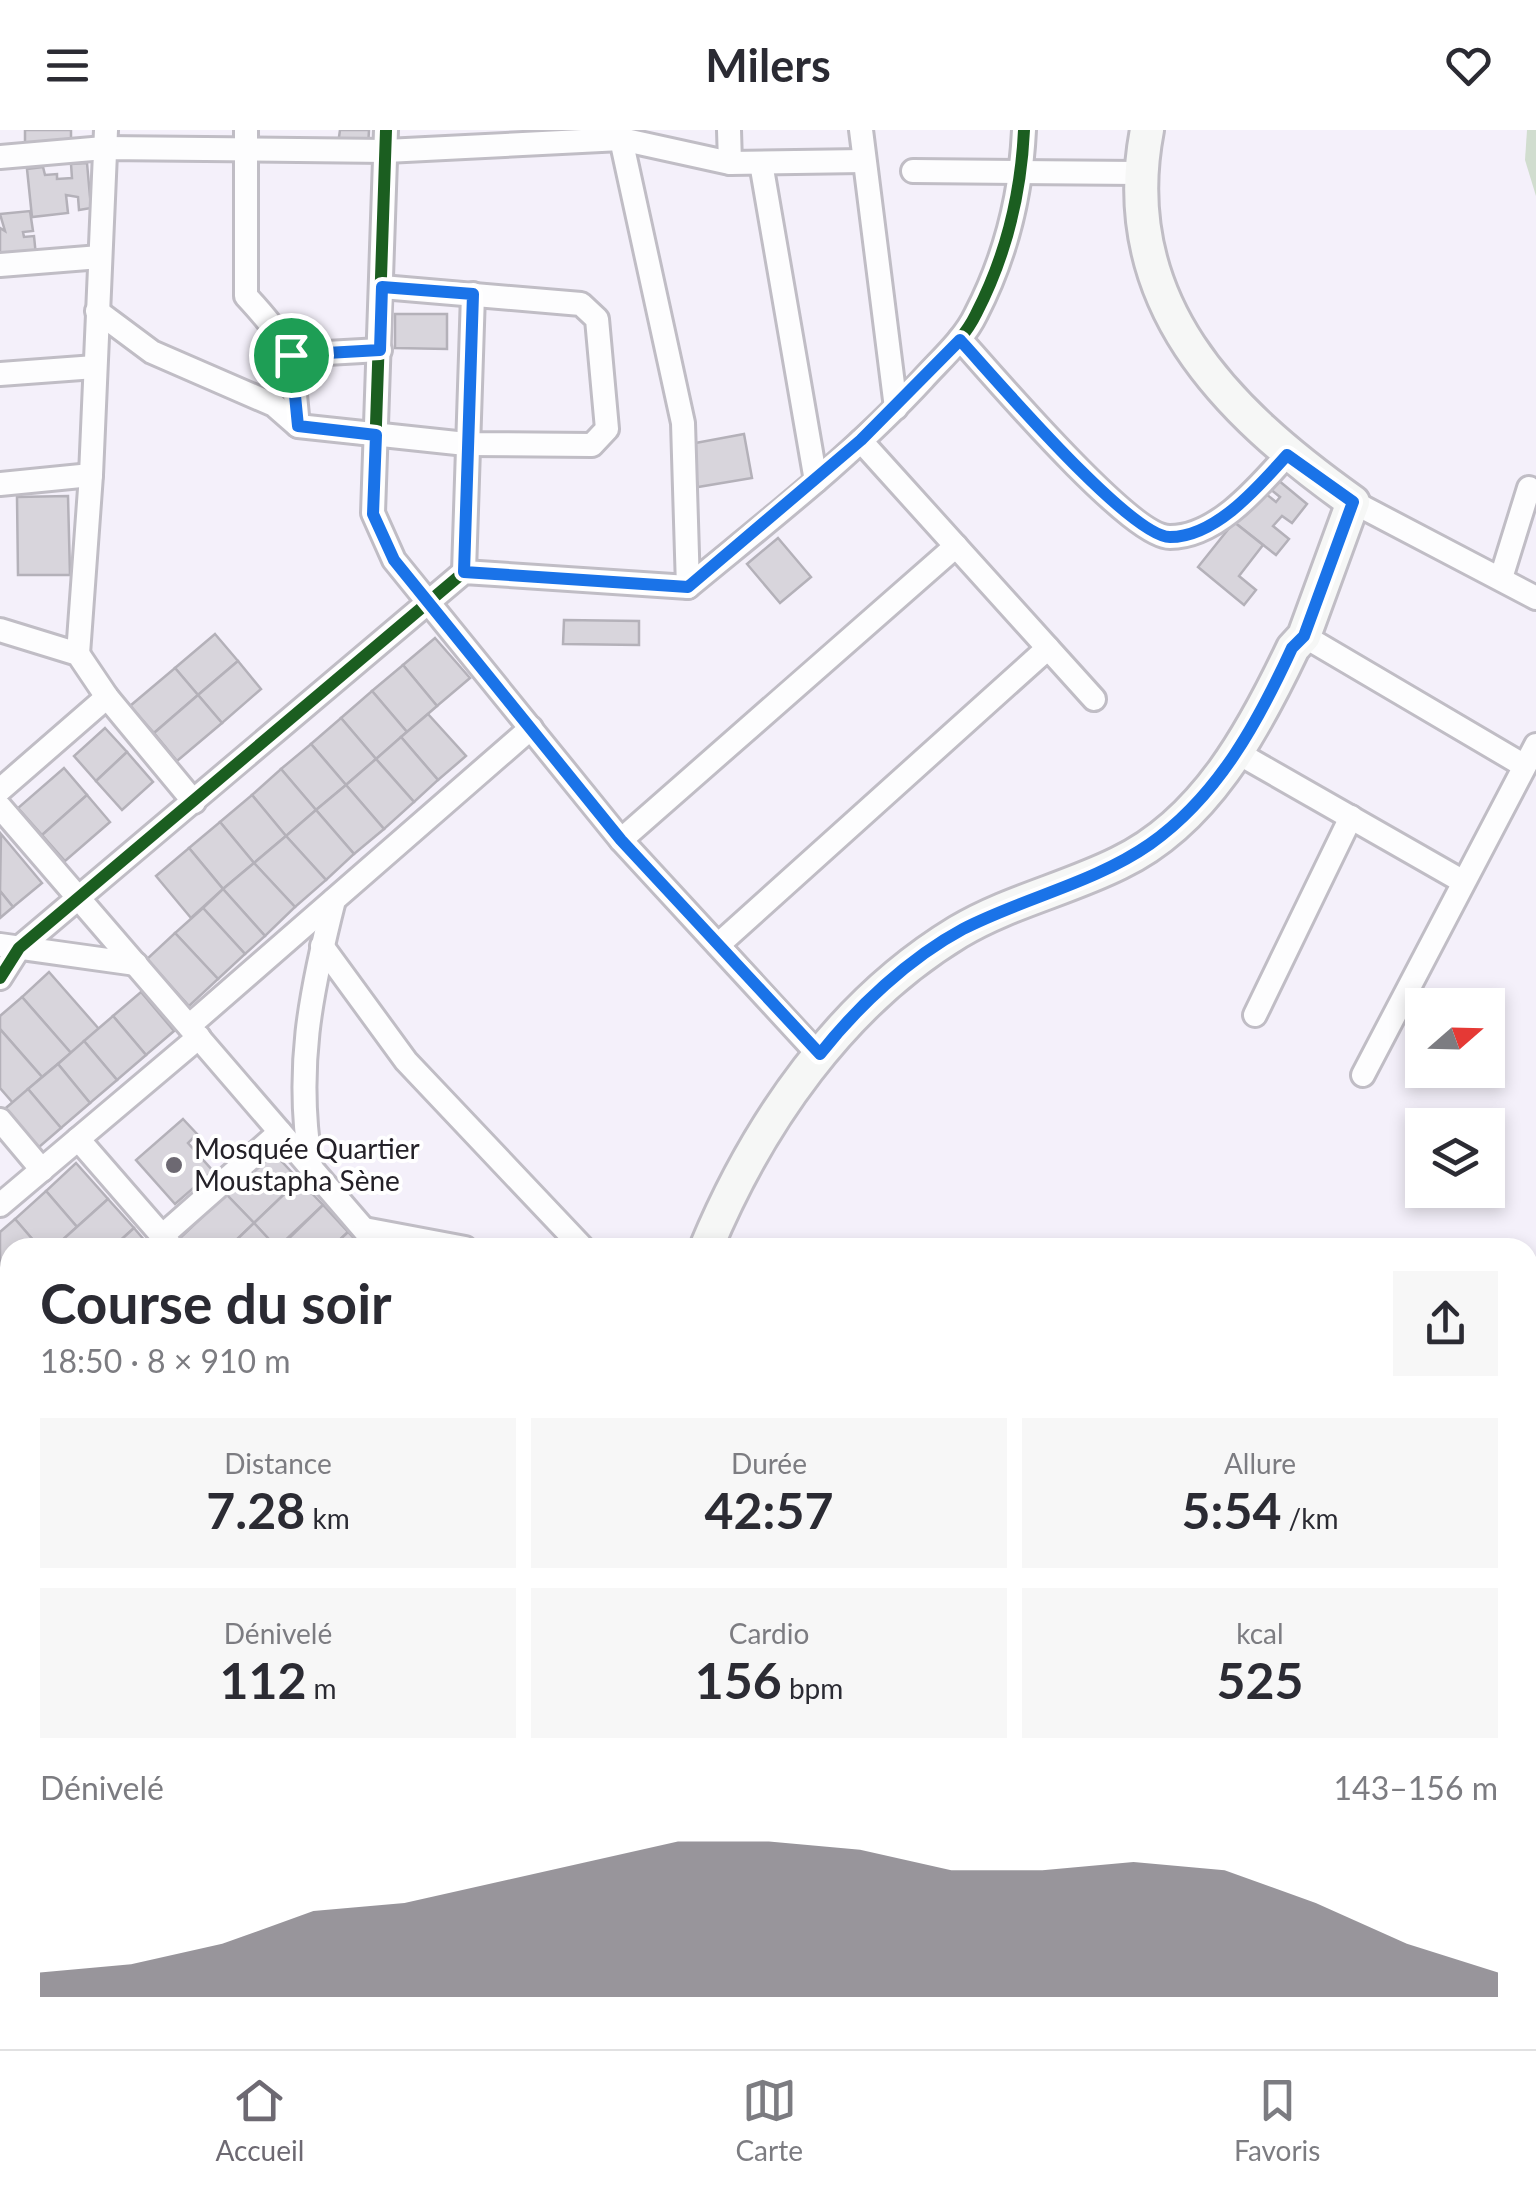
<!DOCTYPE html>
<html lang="fr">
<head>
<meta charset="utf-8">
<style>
  :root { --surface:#fff; --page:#f7f7f7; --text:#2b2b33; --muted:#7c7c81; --line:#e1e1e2; --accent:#6d6972 }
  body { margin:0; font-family:Lato,sans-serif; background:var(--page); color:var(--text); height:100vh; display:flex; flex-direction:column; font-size:38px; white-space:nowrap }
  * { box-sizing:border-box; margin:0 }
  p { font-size:32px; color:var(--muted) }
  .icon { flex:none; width:55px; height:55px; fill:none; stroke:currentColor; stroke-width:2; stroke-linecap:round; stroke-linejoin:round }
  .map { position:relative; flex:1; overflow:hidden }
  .details { position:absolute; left:0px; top:1108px; width:1538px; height:812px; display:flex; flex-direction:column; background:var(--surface); border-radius:30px 30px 0 0; box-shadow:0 5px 15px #0003 }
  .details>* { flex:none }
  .needle { width:65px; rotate:70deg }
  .fabs { position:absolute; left:1405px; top:858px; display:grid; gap:20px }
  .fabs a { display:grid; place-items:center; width:100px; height:100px; border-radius:0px; background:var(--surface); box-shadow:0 5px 15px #0003; font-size:50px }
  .pin { position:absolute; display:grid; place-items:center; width:85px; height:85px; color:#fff; margin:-42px; border:5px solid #fff; border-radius:50%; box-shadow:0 2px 10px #0007 }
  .round { display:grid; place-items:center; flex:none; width:105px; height:105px; border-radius:0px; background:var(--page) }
  .overview { display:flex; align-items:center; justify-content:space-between; height:170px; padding:0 40px }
  h1 { font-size:55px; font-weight:700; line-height:75px }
  .figures { display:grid; grid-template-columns:repeat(3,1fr); gap:15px; height:170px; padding:10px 40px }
  .figures div { display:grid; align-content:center; border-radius:0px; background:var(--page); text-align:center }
  .figures b { font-size:50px; font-weight:700 }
  .figures small { font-size:28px; font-weight:400 }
  .figures p { font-size:28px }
  .chart { height:280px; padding:20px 40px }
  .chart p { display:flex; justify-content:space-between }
  .chart svg { width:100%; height:180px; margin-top:10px; fill:var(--accent); opacity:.7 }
  header { display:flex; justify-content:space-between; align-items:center; height:130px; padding:0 40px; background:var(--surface); font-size:45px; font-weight:700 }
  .tab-bar { display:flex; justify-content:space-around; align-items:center; height:140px; border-top:2px solid var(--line); background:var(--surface); font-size:28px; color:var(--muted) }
  .tab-bar a { display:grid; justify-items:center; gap:5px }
  .tab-bar .on { color:var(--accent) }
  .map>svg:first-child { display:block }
  .green { fill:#d1ddcf }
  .building { fill:#d8d5dc; stroke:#b4b1b9; stroke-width:2.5 }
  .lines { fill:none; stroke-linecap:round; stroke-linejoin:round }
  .street-casing { stroke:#c0bdc5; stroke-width:28 }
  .secondary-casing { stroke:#c0bdc5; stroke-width:38 }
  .street { stroke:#fdfdfe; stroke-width:22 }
  .secondary { stroke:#f6f7f6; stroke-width:32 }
  .cycleway-casing { stroke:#fff; stroke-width:19 }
  .cycleway { stroke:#1b5e20; stroke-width:12 }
  .route-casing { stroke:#fff; stroke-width:20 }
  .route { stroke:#1a73e8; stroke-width:12 }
  .poi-dot { fill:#6d6972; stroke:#fff; stroke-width:4 }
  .labels { text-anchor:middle; stroke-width:8; stroke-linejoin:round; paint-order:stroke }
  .poi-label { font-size:28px; fill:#242128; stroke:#fff; text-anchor:start }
</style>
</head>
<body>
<header><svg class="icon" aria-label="menu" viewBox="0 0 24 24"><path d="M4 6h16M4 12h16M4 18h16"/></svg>Milers<svg class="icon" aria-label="heart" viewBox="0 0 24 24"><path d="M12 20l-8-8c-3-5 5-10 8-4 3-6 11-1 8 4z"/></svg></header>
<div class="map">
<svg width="1536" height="1919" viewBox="0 0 1536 1919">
  <rect width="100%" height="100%" fill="#f4f0fa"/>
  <path class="green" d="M 1527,0 L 1536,0 L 1536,66 L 1525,30 Z"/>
  <g class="building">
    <path d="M 25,0 L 71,0 L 71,17 L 25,16 Z"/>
    <path d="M 340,0 L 369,0 L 368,17 L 338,14 Z"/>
    <path d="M 87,33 L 91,78 L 79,80 L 78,67 L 66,65 L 68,83 L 32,87 L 27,39 L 43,37 L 45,45 L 57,44 L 57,49 L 72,48 L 71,34 Z"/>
    <path d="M 30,81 L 33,101 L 23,102 L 24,107 L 34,106 L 36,126 L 0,130 L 0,98 L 5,101 L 0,84 Z"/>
    <path d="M 395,184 L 447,184 L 447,219 L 395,218 Z"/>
    <path d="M 744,304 L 752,348 L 698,357 L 690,314 Z"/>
    <path d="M 1272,345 L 1307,374 L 1292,393 L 1282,386 L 1273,396 L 1289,409 L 1276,425 L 1234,392 L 1260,359 L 1276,372 L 1280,367 L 1264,354 Z"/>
    <path d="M 68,366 L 70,445 L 18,445 L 17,367 Z"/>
    <path d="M 1234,392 L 1263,415 L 1239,446 L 1256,460 L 1244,475 L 1198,437 Z"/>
    <path d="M 778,408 L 811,447 L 780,473 L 747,434 Z"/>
    <path d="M 564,490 L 639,491 L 639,515 L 563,514 Z"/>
    <path d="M 215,504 L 238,531 L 198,565 L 175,538 Z"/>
    <path d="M 435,508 L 470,548 L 437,576 L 403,535 Z"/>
    <path d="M 238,531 L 261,559 L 222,593 L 198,565 Z"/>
    <path d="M 403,535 L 437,576 L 407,602 L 372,561 Z"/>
    <path d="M 175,538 L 198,565 L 154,603 L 130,576 Z"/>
    <path d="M 372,561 L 407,602 L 376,629 L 341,588 Z"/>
    <path d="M 198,565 L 222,593 L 177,631 L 154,603 Z"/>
    <path d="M 428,584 L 466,626 L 438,650 L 401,607 Z"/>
    <path d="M 341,588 L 376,629 L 346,655 L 311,614 Z"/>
    <path d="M 105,598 L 127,622 L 96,651 L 74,626 Z"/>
    <path d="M 401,607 L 438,650 L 414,672 L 376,629 Z"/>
    <path d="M 311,614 L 346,655 L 316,680 L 281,639 Z"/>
    <path d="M 127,622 L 153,652 L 122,680 L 96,651 Z"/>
    <path d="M 376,629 L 414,672 L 384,699 L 346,655 Z"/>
    <path d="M 64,638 L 87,665 L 42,705 L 18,678 Z"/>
    <path d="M 281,639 L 316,680 L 286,706 L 252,665 Z"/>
    <path d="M 346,655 L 384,699 L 354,724 L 316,680 Z"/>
    <path d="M 87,665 L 110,692 L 65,731 L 42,705 Z"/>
    <path d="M 252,665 L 286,706 L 254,733 L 220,692 Z"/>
    <path d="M 316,680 L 354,724 L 326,750 L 286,706 Z"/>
    <path d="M 220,692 L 254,733 L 223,759 L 189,718 Z"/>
    <path d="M 1,704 L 42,753 L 13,777 L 0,761 Z"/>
    <path d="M 286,706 L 326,750 L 295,777 L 254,733 Z"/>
    <path d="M 189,718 L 223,759 L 191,788 L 156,746 Z"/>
    <path d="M 254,733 L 295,777 L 265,806 L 223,759 Z"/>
    <path d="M 223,759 L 265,806 L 245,824 L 203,778 Z"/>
    <path d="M 0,761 L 13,777 L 0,788 Z"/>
    <path d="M 203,778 L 245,824 L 218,849 L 175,803 Z"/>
    <path d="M 175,803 L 218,849 L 189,876 L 147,829 Z"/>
    <path d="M 49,842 L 99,899 L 71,923 L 22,867 Z"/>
    <path d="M 141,862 L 174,901 L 146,925 L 113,886 Z"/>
    <path d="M 22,867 L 71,923 L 42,947 L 0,899 L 0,886 Z"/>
    <path d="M 113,886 L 146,925 L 117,950 L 84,911 Z"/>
    <path d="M 0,899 L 42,947 L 13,973 L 0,958 Z"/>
    <path d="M 84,911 L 117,950 L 90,973 L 58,934 Z"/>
    <path d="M 58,934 L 90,973 L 61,998 L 28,959 Z"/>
    <path d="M 28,959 L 61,998 L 31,1024 L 0,983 Z"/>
    <path d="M 183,989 L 197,1004 L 188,1013 L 213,1041 L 175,1074 L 136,1030 Z"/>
    <path d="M 272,1021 L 299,1050 L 254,1093 L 226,1064 Z"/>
    <path d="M 76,1033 L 108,1069 L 77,1097 L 46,1061 Z"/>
    <path d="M 299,1050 L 323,1075 L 277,1118 L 254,1093 Z"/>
    <path d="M 46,1061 L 77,1097 L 54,1118 L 40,1118 L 15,1089 Z"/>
    <path d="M 226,1064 L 254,1093 L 228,1118 L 187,1118 L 179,1109 Z"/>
    <path d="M 108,1069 L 134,1098 L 112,1118 L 63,1118 L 59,1113 Z"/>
    <path d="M 323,1075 L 348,1102 L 331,1118 L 279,1118 Z"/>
    <path d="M 15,1089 L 40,1118 L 10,1118 L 10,1155 L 0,1144 L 0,1102 Z"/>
    <path d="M 254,1093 L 277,1118 L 228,1118 Z"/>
    <path d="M 134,1098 L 151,1118 L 112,1118 Z"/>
    <path d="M 348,1102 L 363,1118 L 331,1118 Z"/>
    <path d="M 0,1191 L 10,1203 L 0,1212 Z"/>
    <path d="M 10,1204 L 10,1256 L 0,1264 L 0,1212 Z"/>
    <path d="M 10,1256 L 10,1305 L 3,1311 L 0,1264 Z"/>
    <path d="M 3,1311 L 10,1319 L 10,1347 L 0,1355 Z"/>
    <path d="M 323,1910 L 379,1910 L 369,1919 L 331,1919 Z"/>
    <path d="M 379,1910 L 399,1910 L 407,1919 L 369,1919 Z"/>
    <path d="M 530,1910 L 558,1910 L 548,1919 L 537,1919 Z"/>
    <path d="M 604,1910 L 632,1910 L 640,1919 L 594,1919 Z"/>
    <path d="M 632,1910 L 682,1910 L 684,1912 L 676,1919 L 640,1919 Z"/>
    <path d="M 686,1910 L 733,1910 L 741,1919 L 690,1919 Z"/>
    <path d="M 733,1910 L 776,1910 L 766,1919 L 741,1919 Z"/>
    <path d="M 825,1910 L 864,1910 L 872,1919 L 819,1919 Z"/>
    <path d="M 864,1910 L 912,1910 L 920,1919 L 872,1919 Z"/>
    <path d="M 912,1910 L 933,1910 L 923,1919 Z"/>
  </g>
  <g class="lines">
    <g class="street-casing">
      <g id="street">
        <path d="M 246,0 L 246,166 C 295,219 291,226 298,296"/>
        <path d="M 386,0 L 373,383 L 394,430 L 621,710 L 819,925"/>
        <path d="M 729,0 L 730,33"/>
        <path d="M 861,0 L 896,278"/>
        <path d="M 621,9 L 683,293 L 688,457"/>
        <path d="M 0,27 L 104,18 L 386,21 L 621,9 L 730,33 L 863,31"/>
        <path d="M 761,33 L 816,351"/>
        <path d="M 913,41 L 1139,43"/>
        <path d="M 0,135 L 100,127"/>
        <path d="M 97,181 L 152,222 L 274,275 L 298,296 L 466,314 L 592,315 L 607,299 L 597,189 L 581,174 L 382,157"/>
        <path d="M 960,209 C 993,246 1130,407 1170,407 C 1217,407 1259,356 1287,325"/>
        <path d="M 291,225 L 380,220"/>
        <path d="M 0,244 L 95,237"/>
        <path d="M 861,311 L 1094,569"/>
        <path d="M 0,354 L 91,345"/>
        <path d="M 1353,372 L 1536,468"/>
        <path d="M 464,442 L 473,164"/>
        <path d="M 1501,448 L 1529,358"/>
        <path d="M 0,500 L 78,524 L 107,567 L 194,672"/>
        <path d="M 1304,506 L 1523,635"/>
        <path d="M 78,524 L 91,345 L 106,0"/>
        <path d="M 1238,623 L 1462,751"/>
        <path d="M 0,660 L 107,567"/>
        <path d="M 0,677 L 380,1118"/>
        <path d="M 621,710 L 956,416"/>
        <path d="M 0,815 L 136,834"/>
        <path d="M 718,815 L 1048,518"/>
        <path d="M 322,816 L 406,931 L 583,1118"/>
        <path d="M 0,848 L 19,818 L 464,442 L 688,457 C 769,390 852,326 923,249 C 942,228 964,209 976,184 C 1006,126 1021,64 1024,0"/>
        <path d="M 1255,885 L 1351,687"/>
        <path d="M 189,896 L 531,598"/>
        <path d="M 1363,945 L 1536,615"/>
        <path d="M 0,990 L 42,1040"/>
        <path d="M 78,1009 L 171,1116"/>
        <path d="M 311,1037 C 295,940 310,864 334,770"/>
        <path d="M 0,1075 L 199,907"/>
        <path d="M 364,1099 L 465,1118"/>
        <path d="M 162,1106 L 280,1002"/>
        <path d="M 0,1161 L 10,1173"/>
        <path d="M 1528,1522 L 1536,1514"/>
        <path d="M 1528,1562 L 1536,1554"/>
        <path d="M 1528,1628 L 1536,1638"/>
        <path d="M 1528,1735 L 1536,1745"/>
        <path d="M 425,1910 L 434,1919"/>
        <path d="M 1062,1910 L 1070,1919"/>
        <path d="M 1228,1910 L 1237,1919"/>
        <path d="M 576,1919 L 585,1910"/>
        <path d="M 777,1919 L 787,1910"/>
        <path d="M 1335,1919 L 1345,1910"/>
      </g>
    </g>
    <g class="secondary-casing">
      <g id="secondary">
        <path d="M 706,1118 C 758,993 841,873 958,802 C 1008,772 1067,759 1119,733 C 1205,692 1254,600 1293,518 L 1304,506 L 1353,372 C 1225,281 1114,171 1147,0"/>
        <path d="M 1111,1919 L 1122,1910"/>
      </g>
    </g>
    <use href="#street" class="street"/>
    <use href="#secondary" class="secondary"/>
    <g class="cycleway-casing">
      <g id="cycleway">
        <path d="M 386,0 L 373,383 L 394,430 L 621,710 L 819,925"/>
        <path d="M 0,848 L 19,818 L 464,442 L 688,457 C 769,390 852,326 923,249 C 942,228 964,209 976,184 C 1006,126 1021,64 1024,0"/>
      </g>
    </g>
    <use href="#cycleway" class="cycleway"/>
  </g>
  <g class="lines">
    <g class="route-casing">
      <path id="route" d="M 382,157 L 473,164 L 464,442 L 688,457 L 861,310 L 960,210 C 993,246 1130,407 1170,407 C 1216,407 1259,356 1287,325 L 1353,372 L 1304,506 L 1292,518 C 1258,592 1218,666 1150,714 C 1094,753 1023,768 963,799 C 909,828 857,877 820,924 L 621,710 L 394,430 L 373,384 L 376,305 L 298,296 L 291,225 L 380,220 Z"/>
    </g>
    <use href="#route" class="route"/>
  </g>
  <circle class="poi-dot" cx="174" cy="1035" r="10"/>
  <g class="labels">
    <g class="poi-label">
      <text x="194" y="1029">Mosquée Quartier<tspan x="194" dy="32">Moustapha Sène</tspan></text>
    </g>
  </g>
</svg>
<div class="fabs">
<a><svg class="needle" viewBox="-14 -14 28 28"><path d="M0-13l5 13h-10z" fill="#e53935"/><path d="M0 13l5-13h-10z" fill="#7c7c81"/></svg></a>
<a><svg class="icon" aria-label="layers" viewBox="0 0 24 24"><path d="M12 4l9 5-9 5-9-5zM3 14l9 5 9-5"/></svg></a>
</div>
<div class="pin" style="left:291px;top:225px;background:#1e9e55"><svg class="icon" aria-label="arrive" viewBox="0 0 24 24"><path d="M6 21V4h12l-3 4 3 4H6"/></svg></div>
<section class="details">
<div class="overview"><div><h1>Course du soir</h1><p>18:50 · 8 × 910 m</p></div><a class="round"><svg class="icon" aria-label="share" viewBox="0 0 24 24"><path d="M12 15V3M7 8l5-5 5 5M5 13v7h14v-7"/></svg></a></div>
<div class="figures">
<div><p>Distance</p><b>7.28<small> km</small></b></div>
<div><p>Durée</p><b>42:57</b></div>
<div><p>Allure</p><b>5:54<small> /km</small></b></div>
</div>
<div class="figures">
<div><p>Dénivelé</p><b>112<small> m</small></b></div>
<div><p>Cardio</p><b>156<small> bpm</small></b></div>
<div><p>kcal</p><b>525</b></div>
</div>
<div class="chart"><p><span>Dénivelé</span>143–156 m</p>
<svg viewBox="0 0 160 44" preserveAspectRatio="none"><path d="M0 44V38L10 36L20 31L30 23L40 21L50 16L60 11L70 6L80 6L90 8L100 13L110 13L120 11L130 13L140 21L150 31L160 38V44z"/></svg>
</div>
</section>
</div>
<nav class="tab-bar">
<a class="on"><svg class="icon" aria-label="home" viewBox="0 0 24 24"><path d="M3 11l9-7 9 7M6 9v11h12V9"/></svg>Accueil</a>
<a><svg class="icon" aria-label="map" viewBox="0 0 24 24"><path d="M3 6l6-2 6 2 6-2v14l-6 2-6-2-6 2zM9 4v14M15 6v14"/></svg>Carte</a>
<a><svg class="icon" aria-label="saved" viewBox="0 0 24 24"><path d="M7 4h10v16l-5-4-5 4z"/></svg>Favoris</a>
</nav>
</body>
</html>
